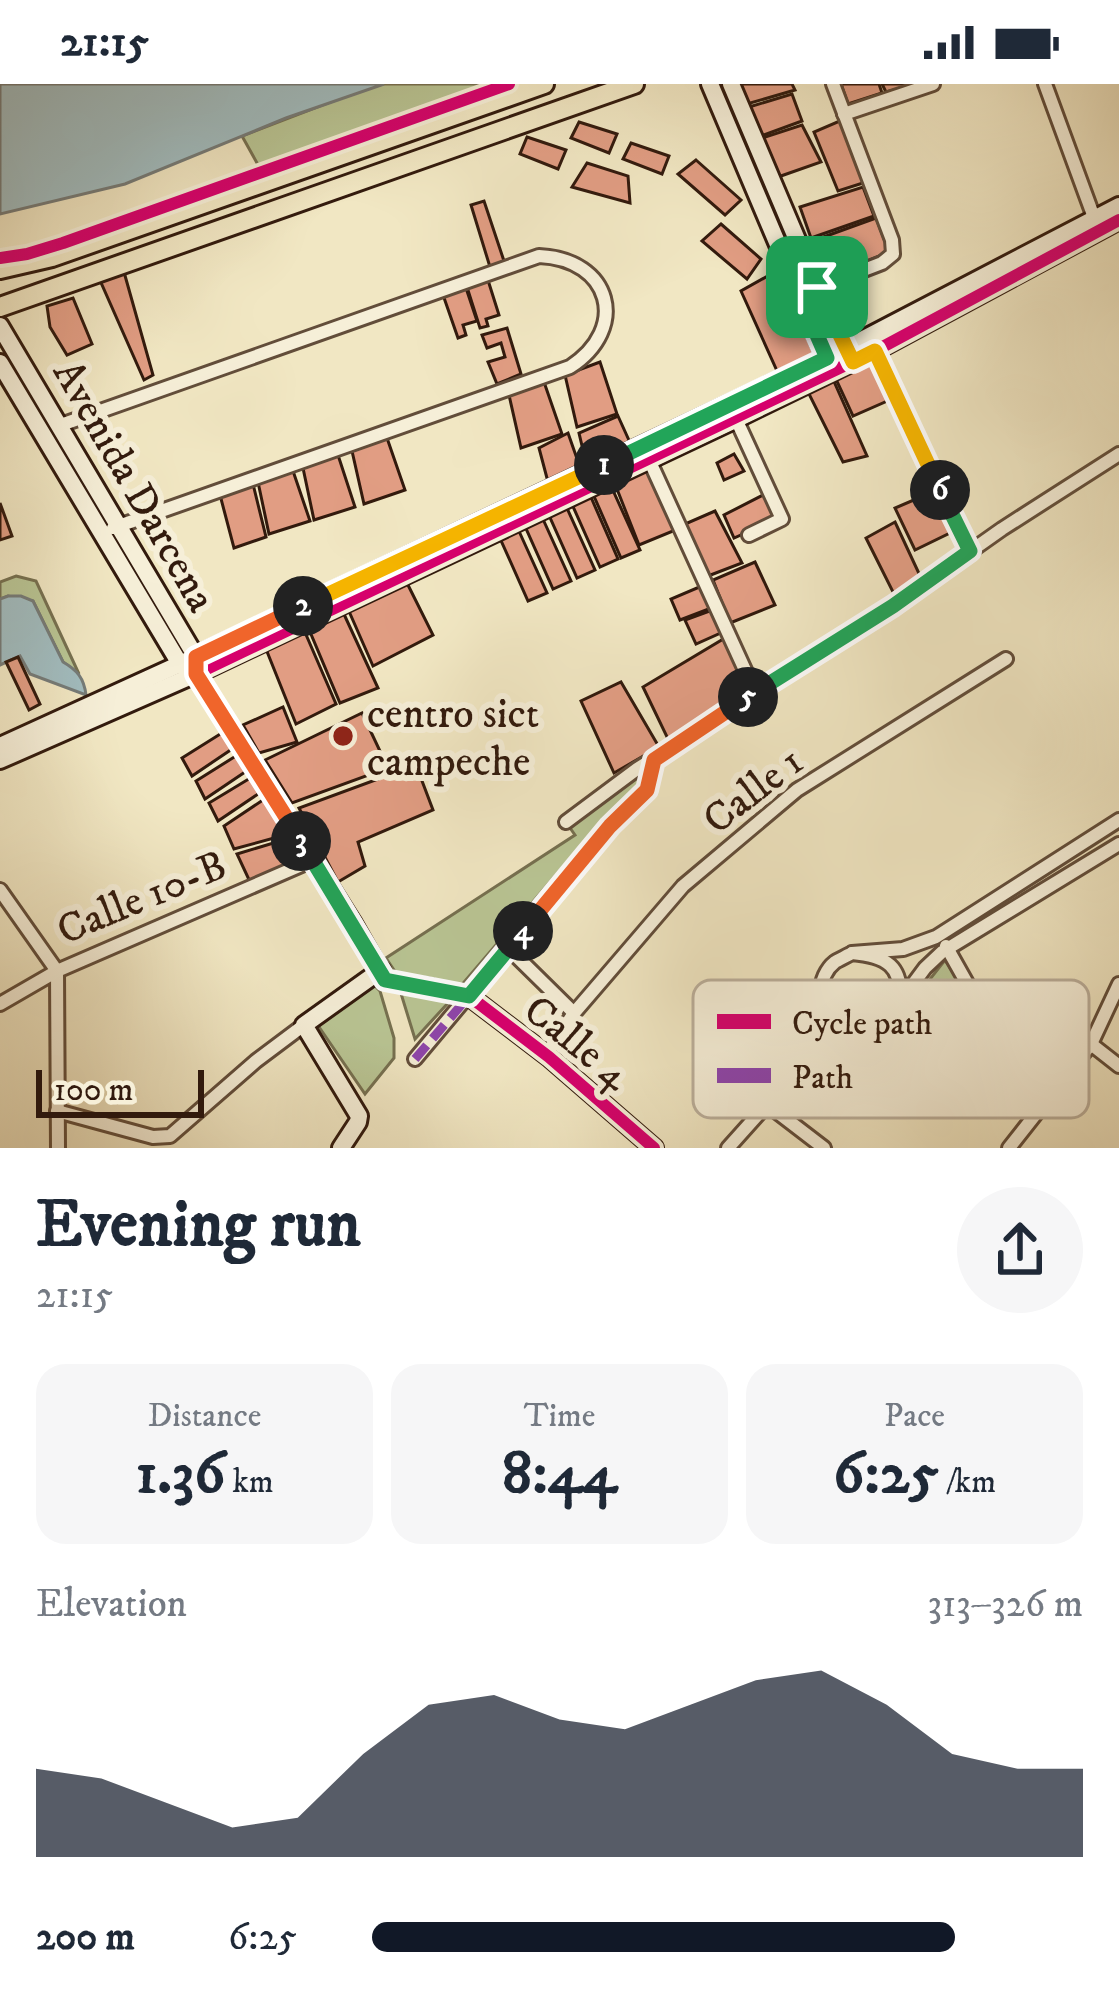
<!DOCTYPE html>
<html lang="en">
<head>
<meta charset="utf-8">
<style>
  :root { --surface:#fff; --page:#f6f6f7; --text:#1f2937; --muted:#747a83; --accent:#111827 }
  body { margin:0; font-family:"IM FELL DW Pica",serif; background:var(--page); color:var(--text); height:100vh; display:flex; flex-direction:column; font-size:45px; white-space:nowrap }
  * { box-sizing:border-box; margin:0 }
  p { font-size:39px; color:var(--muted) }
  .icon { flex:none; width:66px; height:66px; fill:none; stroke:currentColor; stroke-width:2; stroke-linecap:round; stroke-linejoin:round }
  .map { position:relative; height:1064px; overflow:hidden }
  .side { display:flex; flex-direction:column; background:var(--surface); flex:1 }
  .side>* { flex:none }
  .scale { position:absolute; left:36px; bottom:30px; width:168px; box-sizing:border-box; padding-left:12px; border:6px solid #321a0d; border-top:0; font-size:33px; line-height:42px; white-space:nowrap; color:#321a0d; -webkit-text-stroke:9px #f6efd8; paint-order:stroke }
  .pin { position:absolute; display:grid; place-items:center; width:102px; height:102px; color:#fff; margin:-51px; border-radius:24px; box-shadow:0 6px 18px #0006 }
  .km { position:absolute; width:60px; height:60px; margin:-30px; border-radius:50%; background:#222; color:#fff; font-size:33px; line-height:60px; text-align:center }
  .round { display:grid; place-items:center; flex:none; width:126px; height:126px; border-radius:63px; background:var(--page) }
  .head { display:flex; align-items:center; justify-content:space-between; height:204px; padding:0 36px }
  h1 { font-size:66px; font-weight:700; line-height:90px }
  .metrics { display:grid; grid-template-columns:repeat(3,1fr); gap:18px; height:204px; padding:12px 36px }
  .metrics div { display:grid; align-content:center; border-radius:30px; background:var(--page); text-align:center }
  .metrics b { font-size:60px; font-weight:700 }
  .metrics small { font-size:33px; font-weight:400 }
  .metrics p { font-size:33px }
  .chart { height:336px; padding:24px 36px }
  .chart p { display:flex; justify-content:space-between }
  .chart svg { width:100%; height:216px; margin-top:12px; fill:var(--accent); opacity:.7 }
  ul { padding:0 36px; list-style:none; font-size:39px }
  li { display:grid; grid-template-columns:192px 144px 1fr; align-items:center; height:90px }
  li i { height:30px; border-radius:15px; background:var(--accent) }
  .status { display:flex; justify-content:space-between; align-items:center; height:84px; padding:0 60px; background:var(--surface); direction:ltr }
  .status svg { height:33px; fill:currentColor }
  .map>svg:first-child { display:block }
  .green { fill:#b9c594; stroke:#767050; stroke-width:3 }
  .water { fill:#a1bcbf; stroke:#757b78; stroke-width:3 }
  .building { fill:#e19d83; stroke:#321a0d; stroke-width:3 }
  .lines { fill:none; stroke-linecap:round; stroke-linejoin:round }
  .street-casing { stroke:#624d3a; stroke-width:18 }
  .secondary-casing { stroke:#321a0d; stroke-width:22 }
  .primary-casing { stroke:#321a0d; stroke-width:24 }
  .street { stroke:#f6efd8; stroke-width:12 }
  .secondary { stroke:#f6efd8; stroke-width:16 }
  .primary { stroke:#f1e7c3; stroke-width:18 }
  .quiet { stroke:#8e44ad; stroke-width:9; stroke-dasharray:18 9; stroke-linecap:butt }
  .cycleway-casing { stroke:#f6efd8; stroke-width:20 }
  .cycleway { stroke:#d6006c; stroke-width:12 }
  .split-1-casing { stroke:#fff; stroke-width:24 }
  .split-2-casing { stroke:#fff; stroke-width:24 }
  .split-3-casing { stroke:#fff; stroke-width:24 }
  .split-4-casing { stroke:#fff; stroke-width:24 }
  .split-5-casing { stroke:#fff; stroke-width:24 }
  .split-6-casing { stroke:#fff; stroke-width:24 }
  .split-7-casing { stroke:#fff; stroke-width:24 }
  .split-1 { stroke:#22a559; stroke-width:15 }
  .split-2 { stroke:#f5b400; stroke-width:15 }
  .split-3 { stroke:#f0652b; stroke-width:15 }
  .split-4 { stroke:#22a559; stroke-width:15 }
  .split-5 { stroke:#f0652b; stroke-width:15 }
  .split-6 { stroke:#22a559; stroke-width:15 }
  .split-7 { stroke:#f5b400; stroke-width:15 }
  .poi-dot { fill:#8f2418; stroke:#f6efd8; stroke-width:4.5 }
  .labels { text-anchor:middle; stroke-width:12; stroke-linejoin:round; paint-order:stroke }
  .street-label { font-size:42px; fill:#321a0d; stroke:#f6efd8 }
  .poi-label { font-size:42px; fill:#321a0d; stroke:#f6efd8; text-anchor:start }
  .key { fill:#f6efd8; stroke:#bbaf9b; stroke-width:3 }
  .key-label { font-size:33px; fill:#321a0d }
</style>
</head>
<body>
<div class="status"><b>21:15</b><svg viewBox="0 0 49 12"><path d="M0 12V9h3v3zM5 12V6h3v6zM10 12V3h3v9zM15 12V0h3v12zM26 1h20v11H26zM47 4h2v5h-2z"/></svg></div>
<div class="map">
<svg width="1119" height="1064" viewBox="0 0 1119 1064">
  <rect width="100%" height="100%" fill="#f1e7c3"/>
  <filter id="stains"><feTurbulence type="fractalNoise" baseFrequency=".00167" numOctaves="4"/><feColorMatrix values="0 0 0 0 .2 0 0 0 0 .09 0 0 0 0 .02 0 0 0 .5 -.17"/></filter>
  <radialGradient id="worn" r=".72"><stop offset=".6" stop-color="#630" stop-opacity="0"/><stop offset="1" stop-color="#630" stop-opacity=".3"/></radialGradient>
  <g class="green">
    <path d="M 377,0 L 510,0 L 262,88 L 242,52 Z"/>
    <path d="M 16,492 L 36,497 L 79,590 L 63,578 L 33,517 L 8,512 L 0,515 L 0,498 Z"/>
    <path d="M 647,682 L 646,695 L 604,735 L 459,904 L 438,901 L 434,895 L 396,889 L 386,874 L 575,751 L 568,741 Z"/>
    <path d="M 945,876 L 970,914 L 910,985 L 879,960 Z"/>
    <path d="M 374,901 L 380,907 L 394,954 L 394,974 L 365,1010 L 317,940 Z"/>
    <path d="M 399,903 L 447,913 L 448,919 L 415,955 Z"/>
  </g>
  <g class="water">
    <path d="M 0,0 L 384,0 L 286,34 L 125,100 L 0,130 Z"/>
    <path d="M 8,512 L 21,512 L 33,517 L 63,578 C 77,586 84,594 86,611 L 30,590 L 20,572 L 0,581 L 0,515 Z"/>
  </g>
  <g class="building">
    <path d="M 739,0 L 792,0 L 795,6 L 747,20 Z"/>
    <path d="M 841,0 L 879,0 L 882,9 L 848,20 Z"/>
    <path d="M 882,0 L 918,0 L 886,8 Z"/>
    <path d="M 792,10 L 802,37 L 761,52 L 749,23 Z"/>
    <path d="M 842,36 L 863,99 L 838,107 L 814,48 Z"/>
    <path d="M 579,38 L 617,50 L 609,69 L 571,54 Z"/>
    <path d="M 802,41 L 821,78 L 778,93 L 762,54 Z"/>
    <path d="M 527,53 L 566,66 L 558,85 L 520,70 Z"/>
    <path d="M 631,59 L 669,72 L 662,90 L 623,75 Z"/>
    <path d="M 696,76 L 741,116 L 725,131 L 678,90 Z"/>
    <path d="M 587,79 L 628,92 L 630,119 L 572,103 Z"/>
    <path d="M 863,103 L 874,132 L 811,154 L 800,123 Z"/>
    <path d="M 484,117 L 504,177 L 490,183 L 471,121 Z"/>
    <path d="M 876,134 L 889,168 L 821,196 L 807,159 Z"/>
    <path d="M 721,140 L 761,175 L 747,195 L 702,157 Z"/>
    <path d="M 780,185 L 820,272 L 778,289 L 741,207 Z"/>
    <path d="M 124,188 L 153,291 L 144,296 L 99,194 Z"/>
    <path d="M 487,193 L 499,231 L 486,235 L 488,242 L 480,244 L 466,200 Z"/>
    <path d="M 465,201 L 477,237 L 463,241 L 466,251 L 458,254 L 442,208 Z"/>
    <path d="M 73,214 L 92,260 L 67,271 L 50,243 L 47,222 Z"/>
    <path d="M 507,244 L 521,290 L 497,300 L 488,278 L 505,273 L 501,259 L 487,264 L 482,251 Z"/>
    <path d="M 873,271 L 894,314 L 853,332 L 834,291 Z"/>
    <path d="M 600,278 L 617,330 L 577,343 L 565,291 Z"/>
    <path d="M 832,293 L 867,372 L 843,378 L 807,306 Z"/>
    <path d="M 544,298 L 562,350 L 521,364 L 509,311 Z"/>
    <path d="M 618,332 L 632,363 L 587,383 L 579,349 Z"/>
    <path d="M 568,349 L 581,386 L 548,398 L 539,364 Z"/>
    <path d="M 387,354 L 405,406 L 364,420 L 352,367 Z"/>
    <path d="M 734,370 L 744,387 L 724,396 L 717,379 Z"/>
    <path d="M 338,371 L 355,423 L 314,436 L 303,384 Z"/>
    <path d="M 648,380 L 678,445 L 639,461 L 615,400 Z"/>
    <path d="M 292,384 L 310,437 L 269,450 L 258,398 Z"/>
    <path d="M 253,400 L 266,453 L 234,464 L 220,411 Z"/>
    <path d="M 611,402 L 640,466 L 621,474 L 593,410 Z"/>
    <path d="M 937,406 L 956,446 L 915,466 L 895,424 Z"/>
    <path d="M 767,409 L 779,434 L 734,454 L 724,431 Z"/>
    <path d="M 590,411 L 618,475 L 600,483 L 571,418 Z"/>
    <path d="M 0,419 L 12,452 L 0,456 Z"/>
    <path d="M 566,422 L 595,486 L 577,494 L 548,429 Z"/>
    <path d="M 715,427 L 742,479 L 708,492 L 685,440 Z"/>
    <path d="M 542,433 L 571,497 L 553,505 L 524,440 Z"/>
    <path d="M 895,438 L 922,496 L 895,512 L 866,454 Z"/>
    <path d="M 518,445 L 547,509 L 528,517 L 499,452 Z"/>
    <path d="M 755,478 L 775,521 L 730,539 L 713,496 Z"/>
    <path d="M 405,495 L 433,551 L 373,582 L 348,525 Z"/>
    <path d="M 704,501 L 714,523 L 680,536 L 671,515 Z"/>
    <path d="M 715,525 L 725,547 L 696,560 L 685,536 Z"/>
    <path d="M 343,528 L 378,604 L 340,619 L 308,543 Z"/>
    <path d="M 304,546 L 336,620 L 296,640 L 266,565 Z"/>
    <path d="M 725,554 L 748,611 L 668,655 L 643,603 Z"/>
    <path d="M 18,573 L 40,620 L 29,626 L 6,578 Z"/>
    <path d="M 621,598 L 659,663 L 614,689 L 581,617 Z"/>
    <path d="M 283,623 L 297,658 L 259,669 L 243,641 Z"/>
    <path d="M 362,629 L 388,684 L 292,719 L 265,676 Z"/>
    <path d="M 225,647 L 235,663 L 192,692 L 182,674 Z"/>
    <path d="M 239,670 L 248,686 L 205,715 L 196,697 Z"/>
    <path d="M 416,681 L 433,726 L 358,758 L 365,782 L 338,798 L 299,724 Z"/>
    <path d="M 252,693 L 261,708 L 218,737 L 209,719 Z"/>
    <path d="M 266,714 L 285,751 L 234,765 L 224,742 Z"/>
    <path d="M 290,754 L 305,776 L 251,800 L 237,770 Z"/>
  </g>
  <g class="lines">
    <g class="street-casing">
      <g id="street">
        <path d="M 1045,0 L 1096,139"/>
        <path d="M 844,30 L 933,0"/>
        <path d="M 812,206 L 882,179 L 893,170 L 892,156 L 833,0"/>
        <path d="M 875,267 L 970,467"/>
        <path d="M 736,335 L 782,435 L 749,451"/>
        <path d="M 58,342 L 539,172 C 611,175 630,244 570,283 L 113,444"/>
        <path d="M 646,369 L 755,608"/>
        <path d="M 566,738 L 637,685 L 893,522 L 1002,445 L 1119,370"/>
        <path d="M 0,806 L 57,887 L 58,1064"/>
        <path d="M 508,864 L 574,929"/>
        <path d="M 852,869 L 903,865 L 936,853 L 1119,736"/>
        <path d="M 852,869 C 886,872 904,882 899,919 L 882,938 L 863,947 C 854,946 842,945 835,939 C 816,925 817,892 835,878 C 836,877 851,870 852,869 Z"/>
        <path d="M 899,919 L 925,884 L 942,868 L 1119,760"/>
        <path d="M 0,920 L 57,887 L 313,776"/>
        <path d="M 863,947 L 899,990 L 906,992 L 914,988 L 973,918 L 973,910 L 946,862"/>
        <path d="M 1091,960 L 1119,982"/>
        <path d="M 809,969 L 820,948 L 822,927"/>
        <path d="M 546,971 L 574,929 L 683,802 L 797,706 L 1006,575"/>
        <path d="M 415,975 L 610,742 L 647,706 L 654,676"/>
        <path d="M 768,1021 L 824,1064"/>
        <path d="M 57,1027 L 153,1053 L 170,1052 L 256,977 L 304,941"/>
        <path d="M 728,1064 L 806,977 L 849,946"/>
        <path d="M 1009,1064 L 1091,960 L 1119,900"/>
      </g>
    </g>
    <g class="secondary-casing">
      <g id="secondary">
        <path d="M 710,0 L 829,281"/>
        <path d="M 731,0 L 823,217 L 850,271"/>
        <path d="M 0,242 L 196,573 L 196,583"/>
        <path d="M 0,279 L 180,580 L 196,590 L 352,838 L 385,896 L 469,912 L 549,973 L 654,1064"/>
        <path d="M 0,662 L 180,580 L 827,274 L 1119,122"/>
        <path d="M 0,676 L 196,590 L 736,335 L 875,267 L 1119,136"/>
        <path d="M 341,1064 L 358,1038 L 359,1032 L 304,941 L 381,886"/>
      </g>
    </g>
    <g class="primary-casing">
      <g id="primary">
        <path d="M 0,185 L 52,173 L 544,0"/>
        <path d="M 0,223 L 634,0"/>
      </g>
    </g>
    <use href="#street" class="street"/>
    <use href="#secondary" class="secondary"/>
    <use href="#primary" class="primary"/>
    <path class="quiet" d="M 415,975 L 469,912"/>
    <g class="cycleway-casing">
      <g id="cycleway">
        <path d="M 0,174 L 27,170 L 63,159 L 509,0"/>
        <path d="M 654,1064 L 549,973 L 469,912 L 385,896 L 352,838 L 196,590 L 875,267 L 1119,136"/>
      </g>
    </g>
    <use href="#cycleway" class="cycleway"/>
  </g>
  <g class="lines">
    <g class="split-1-casing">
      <path id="split-1" d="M 604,381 L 827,274 L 800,212 L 817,203"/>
    </g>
    <g class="split-2-casing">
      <path id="split-2" d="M 303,522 L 604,381"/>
    </g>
    <g class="split-3-casing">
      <path id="split-3" d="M 301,757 L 196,590 L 196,573 L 303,522"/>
    </g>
    <g class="split-4-casing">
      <path id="split-4" d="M 301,757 L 385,896 L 469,912 L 523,847"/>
    </g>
    <g class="split-5-casing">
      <path id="split-5" d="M 523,847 L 610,742 L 647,706 L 654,676 L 748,613"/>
    </g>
    <g class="split-6-casing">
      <path id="split-6" d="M 748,613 L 893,522 L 970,467 L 940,406"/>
    </g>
    <g class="split-7-casing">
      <path id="split-7" d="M 817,203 L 853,278 L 875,267 L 940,406"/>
    </g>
    <use href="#split-1" class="split-1"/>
    <use href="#split-2" class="split-2"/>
    <use href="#split-3" class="split-3"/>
    <use href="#split-4" class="split-4"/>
    <use href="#split-5" class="split-5"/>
    <use href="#split-6" class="split-6"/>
    <use href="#split-7" class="split-7"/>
  </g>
  <circle class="poi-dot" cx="343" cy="652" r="12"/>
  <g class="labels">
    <g class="street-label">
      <text transform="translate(136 401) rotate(60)" y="15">Avenida Darcena</text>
      <text transform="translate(752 705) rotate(-38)" y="15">Calle 1</text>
      <text transform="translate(141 812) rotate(-23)" y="15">Calle 10-B</text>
      <text transform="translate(578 957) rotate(39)" y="15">Calle 4</text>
    </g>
    <g class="poi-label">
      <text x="367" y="643">centro sict<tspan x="367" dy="48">campeche</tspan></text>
    </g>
  </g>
  <rect x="693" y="896" width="396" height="138" rx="18" class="key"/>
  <rect x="717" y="930" width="54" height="15" fill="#d6006c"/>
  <rect x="717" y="984" width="54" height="15" fill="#8e44ad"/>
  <g class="key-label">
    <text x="792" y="950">Cycle path</text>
    <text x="792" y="1004">Path</text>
  </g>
  <rect width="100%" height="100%" filter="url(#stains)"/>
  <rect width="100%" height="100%" fill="url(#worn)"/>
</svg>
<div class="scale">100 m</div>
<div class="pin" style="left:817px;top:203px;background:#1e9e55"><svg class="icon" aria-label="arrive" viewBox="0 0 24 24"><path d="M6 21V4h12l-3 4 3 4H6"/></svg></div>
<b class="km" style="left:604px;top:381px">1</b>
<b class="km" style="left:303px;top:522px">2</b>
<b class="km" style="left:301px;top:757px">3</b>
<b class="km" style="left:523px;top:847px">4</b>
<b class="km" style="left:748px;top:613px">5</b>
<b class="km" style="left:940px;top:406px">6</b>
</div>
<section class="side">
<div class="head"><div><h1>Evening run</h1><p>21:15</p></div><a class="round"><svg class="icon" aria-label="share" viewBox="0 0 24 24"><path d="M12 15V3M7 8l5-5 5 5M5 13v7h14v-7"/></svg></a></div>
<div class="metrics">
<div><p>Distance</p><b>1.36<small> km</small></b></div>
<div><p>Time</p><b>8:44</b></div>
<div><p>Pace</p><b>6:25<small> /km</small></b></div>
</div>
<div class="chart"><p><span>Elevation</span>313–326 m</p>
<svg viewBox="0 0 160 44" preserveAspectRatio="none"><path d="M0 44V26L10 28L20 33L30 38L40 36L50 23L60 13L70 11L80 16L90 18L100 13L110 8L120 6L130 13L140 23L150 26L160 26V44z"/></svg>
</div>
<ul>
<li><b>200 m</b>6:25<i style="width:82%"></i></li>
</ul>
</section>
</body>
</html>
